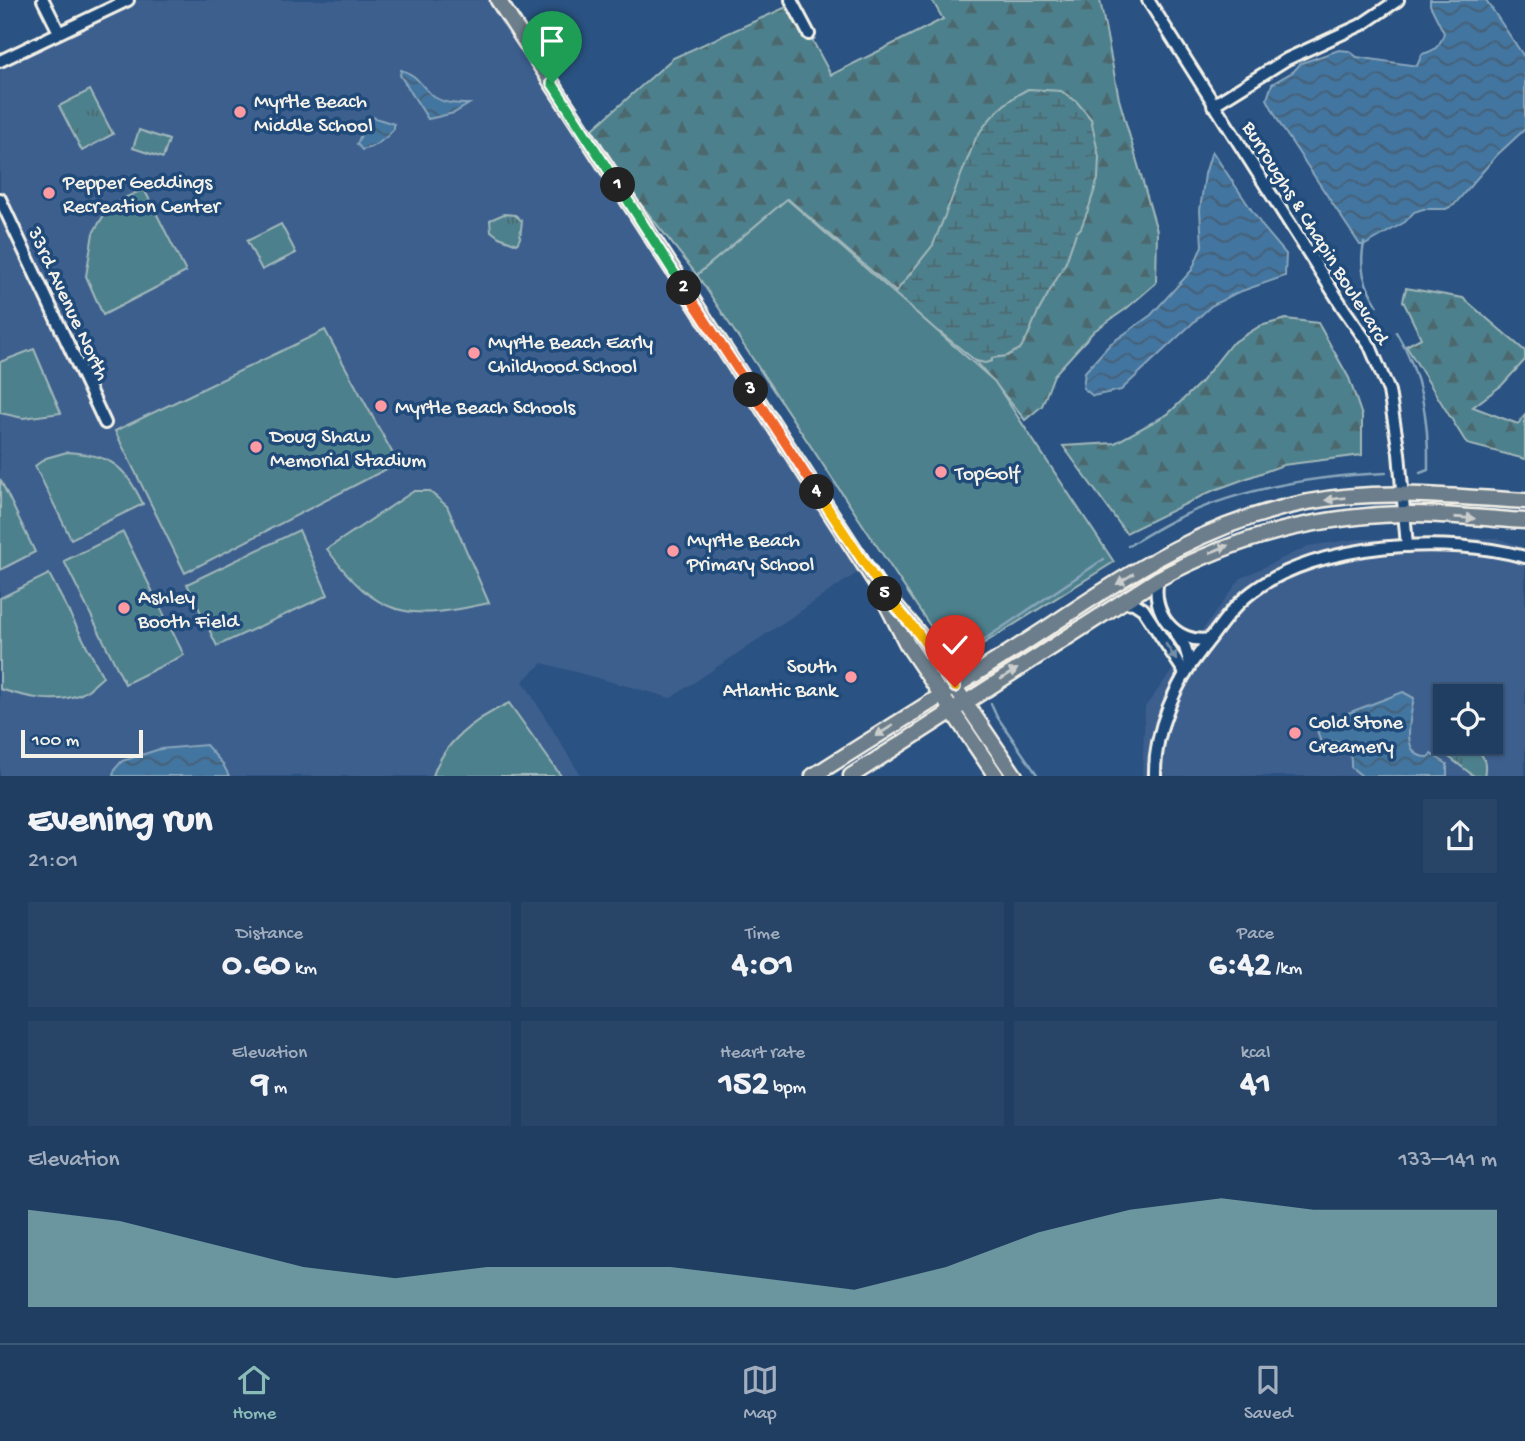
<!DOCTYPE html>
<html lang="en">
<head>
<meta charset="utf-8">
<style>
  :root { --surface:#203e62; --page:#284568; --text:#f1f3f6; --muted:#a2aebe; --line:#3d5777; --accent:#8bbbb9 }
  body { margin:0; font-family:"Gochi Hand",sans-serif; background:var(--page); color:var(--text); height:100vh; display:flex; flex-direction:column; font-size:26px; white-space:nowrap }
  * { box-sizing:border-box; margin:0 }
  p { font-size:23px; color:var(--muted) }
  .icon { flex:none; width:38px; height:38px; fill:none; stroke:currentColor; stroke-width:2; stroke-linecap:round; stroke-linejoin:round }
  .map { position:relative; height:776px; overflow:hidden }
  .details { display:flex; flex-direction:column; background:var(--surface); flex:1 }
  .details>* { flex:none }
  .fabs { position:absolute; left:1433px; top:684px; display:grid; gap:14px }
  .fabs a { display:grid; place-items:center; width:70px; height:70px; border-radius:0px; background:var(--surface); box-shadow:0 2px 5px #0004,0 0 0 2px var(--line); font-size:35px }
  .scale { position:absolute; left:21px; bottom:18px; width:122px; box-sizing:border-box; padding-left:7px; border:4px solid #f4f1e8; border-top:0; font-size:19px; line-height:24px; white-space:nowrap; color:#f4f1e8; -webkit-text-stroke:5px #1f4a7a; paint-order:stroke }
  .pin { position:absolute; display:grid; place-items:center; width:60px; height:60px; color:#fff; margin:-72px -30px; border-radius:50% 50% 50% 0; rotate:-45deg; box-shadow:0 0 7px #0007 }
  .pin .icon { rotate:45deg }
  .km { position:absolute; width:35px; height:35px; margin:-18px; border-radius:50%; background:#222; color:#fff; font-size:19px; line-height:35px; text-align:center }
  .round { display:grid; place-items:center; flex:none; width:74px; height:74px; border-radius:0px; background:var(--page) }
  .head { display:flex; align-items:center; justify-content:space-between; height:119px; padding:0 28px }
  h1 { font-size:38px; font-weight:800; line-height:52px }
  .metrics { display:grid; grid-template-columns:repeat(3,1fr); gap:10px; height:119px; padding:7px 28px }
  .metrics div { display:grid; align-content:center; border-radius:0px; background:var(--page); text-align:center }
  .metrics b { font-size:35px; font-weight:800 }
  .metrics small { font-size:19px; font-weight:400 }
  .metrics p { font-size:19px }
  .chart { height:196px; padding:14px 28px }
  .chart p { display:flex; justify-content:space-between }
  .chart svg { width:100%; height:126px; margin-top:7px; fill:var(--accent); opacity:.7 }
  .tabs { display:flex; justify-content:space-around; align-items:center; height:98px; border-top:2px solid var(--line); background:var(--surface); font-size:19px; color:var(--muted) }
  .tabs a { display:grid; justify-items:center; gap:4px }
  .tabs .current { color:var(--accent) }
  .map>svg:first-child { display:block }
  .built { fill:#3c5f8e; fill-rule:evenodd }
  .grass { fill:url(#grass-tufts); stroke:#a1b8ba; stroke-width:2 }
  .forest { fill:url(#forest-firs); stroke:#a1b8ba; stroke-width:2 }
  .wetland { fill:url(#wetland-marsh); stroke:#a1b8ba; stroke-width:2 }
  .pitch { fill:#4e808d; stroke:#a1b8ba; stroke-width:2 }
  .water { fill:url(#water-waves); stroke:#89a6bc; stroke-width:2 }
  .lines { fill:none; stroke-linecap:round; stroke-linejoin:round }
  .stream { stroke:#89a6bc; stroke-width:2.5 }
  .minor-casing { stroke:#f4f1e8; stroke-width:16 }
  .major-casing { stroke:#f4f1e8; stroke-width:19 }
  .minor { stroke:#1f4a7a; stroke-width:10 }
  .major { stroke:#6c7d8b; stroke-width:14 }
  .oneway { fill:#cbcecc }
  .oneway2 { fill:#748da6 }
  .split-1-casing { stroke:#fff; stroke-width:14 }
  .split-2-casing { stroke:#fff; stroke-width:14 }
  .split-3-casing { stroke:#fff; stroke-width:14 }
  .split-4-casing { stroke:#fff; stroke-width:14 }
  .split-5-casing { stroke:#fff; stroke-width:14 }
  .split-6-casing { stroke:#fff; stroke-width:14 }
  .split-1 { stroke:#22a559; stroke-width:9 }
  .split-2 { stroke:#22a559; stroke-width:9 }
  .split-3 { stroke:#f0652b; stroke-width:9 }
  .split-4 { stroke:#f0652b; stroke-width:9 }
  .split-5 { stroke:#f5b400; stroke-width:9 }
  .split-6 { stroke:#f5b400; stroke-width:9 }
  .poi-dot { fill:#ff9aa2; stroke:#1f4a7a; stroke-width:2.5 }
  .labels { text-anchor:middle; stroke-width:7; stroke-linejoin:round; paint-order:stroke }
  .poi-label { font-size:21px; fill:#f4f1e8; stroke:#1f4a7a; text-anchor:start }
  .street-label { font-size:21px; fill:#f4f1e8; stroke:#1f4a7a }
</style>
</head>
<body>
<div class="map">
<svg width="1525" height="776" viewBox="0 0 1525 776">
  <defs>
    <pattern id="grass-tufts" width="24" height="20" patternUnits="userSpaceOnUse" patternTransform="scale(1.75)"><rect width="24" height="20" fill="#4e808d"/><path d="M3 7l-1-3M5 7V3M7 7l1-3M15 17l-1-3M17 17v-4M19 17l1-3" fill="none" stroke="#4c676d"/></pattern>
    <pattern id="forest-firs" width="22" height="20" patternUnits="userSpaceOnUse" patternTransform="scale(1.75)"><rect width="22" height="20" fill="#4e808d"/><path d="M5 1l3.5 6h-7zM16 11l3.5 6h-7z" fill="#4c676d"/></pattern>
    <pattern id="wetland-marsh" width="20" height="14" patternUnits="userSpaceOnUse" patternTransform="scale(1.75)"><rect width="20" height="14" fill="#4e808d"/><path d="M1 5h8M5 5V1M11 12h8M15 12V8" fill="none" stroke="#4c676d"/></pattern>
    <pattern id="water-waves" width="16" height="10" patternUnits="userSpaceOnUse" patternTransform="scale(1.75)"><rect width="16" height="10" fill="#42749f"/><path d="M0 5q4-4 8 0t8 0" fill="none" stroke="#465e72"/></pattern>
  </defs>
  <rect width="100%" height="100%" fill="#2a5282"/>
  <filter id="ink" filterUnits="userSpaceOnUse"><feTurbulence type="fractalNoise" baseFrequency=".0143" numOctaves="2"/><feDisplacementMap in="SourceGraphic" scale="14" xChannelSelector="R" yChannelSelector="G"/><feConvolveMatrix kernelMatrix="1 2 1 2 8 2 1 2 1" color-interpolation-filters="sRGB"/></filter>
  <g filter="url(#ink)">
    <g class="built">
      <path d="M 127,0 L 498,0 L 866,567 L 671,698 L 542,663 L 523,681 L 581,776 L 0,776 L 0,61 Z"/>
      <path d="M 1498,538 L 1525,548 L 1525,776 L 1142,776 L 1145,707 L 1241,578 L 1308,546 L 1357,539 ZM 1446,696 L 1491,696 L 1491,742 L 1446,742 Z"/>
    </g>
    <g class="grass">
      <path d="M 90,90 L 113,134 L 82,151 L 59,106 Z"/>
      <path d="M 504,214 L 515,215 L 522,221 L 520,238 L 517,244 L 499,237 L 491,231 L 490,220 Z"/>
      <path d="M 1464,745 C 1481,748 1488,759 1484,776 L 1474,776 L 1446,755 L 1453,748 Z"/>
    </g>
    <g class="forest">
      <path d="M 932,0 L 1100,0 L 1119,99 L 1157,231 L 1156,283 L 1126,309 L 1094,331 L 1054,375 L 1042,406 L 1025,420 L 976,361 L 788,199 L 697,275 L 586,135 L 673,58 L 793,4 L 831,75 L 943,19 Z"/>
      <path d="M 1406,288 L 1463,298 L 1525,351 L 1525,360 L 1502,385 L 1473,407 L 1518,424 L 1525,415 L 1525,459 L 1467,444 L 1406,346 L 1421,338 L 1403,301 Z"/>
      <path d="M 1286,319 L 1318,323 L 1349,378 L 1362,416 L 1362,455 L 1283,465 L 1212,491 L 1126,533 L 1063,446 L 1115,443 L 1168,414 L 1200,383 L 1231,344 L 1260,326 Z"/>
    </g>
    <path class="wetland" d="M 1028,89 L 1061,91 L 1077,102 L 1091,119 L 1099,157 L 1098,179 L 1088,210 L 1081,228 L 1076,233 L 1066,262 L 1037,314 L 1027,338 L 1020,349 L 1007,356 L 992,358 L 992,361 L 985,363 L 976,361 L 941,333 L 895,314 L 892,307 L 895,293 L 933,245 L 976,138 C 989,117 1006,100 1028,89 Z"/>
    <g class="pitch">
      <path d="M 139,130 L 169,140 L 163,158 L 133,148 Z"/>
      <path d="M 144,189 L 186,272 L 103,315 L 86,276 L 93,233 L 104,215 L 122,199 Z"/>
      <path d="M 787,199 L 994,381 L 1114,562 L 954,662 L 697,275 Z"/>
      <path d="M 281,224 L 296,253 L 262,270 L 247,241 Z"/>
      <path d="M 325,330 L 398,463 L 185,573 L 115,431 Z"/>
      <path d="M 34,349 L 61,413 L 23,418 L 0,413 L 0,362 Z"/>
      <path d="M 67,452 C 111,456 123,463 143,504 L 71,539 L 35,466 L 46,458 Z"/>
      <path d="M 0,479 L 35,552 L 0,570 Z"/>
      <path d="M 414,491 L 429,491 L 447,506 L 489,603 C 408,621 378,619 327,549 Z"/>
      <path d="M 299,530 L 328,595 L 217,646 L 187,584 Z"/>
      <path d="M 123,532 L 184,655 L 125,684 L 64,561 Z"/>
      <path d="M 49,574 L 103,677 C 97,682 89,691 81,694 C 56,705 25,697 0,689 L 0,598 Z"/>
      <path d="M 509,703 L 561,776 L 433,776 C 444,740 477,718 509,703 Z"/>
    </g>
    <g class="water">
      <path d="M 1430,0 L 1486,0 L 1525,58 L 1525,129 L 1497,155 L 1454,205 L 1446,209 L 1423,209 L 1414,212 L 1405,222 L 1365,245 L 1360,245 L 1281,126 L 1267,99 L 1272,84 L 1294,71 L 1301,63 L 1339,50 L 1349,51 L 1357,57 L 1417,66 L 1422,54 C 1435,51 1440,46 1444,33 L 1430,5 Z"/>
      <path d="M 401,70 C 418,74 422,89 436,98 C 446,104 458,104 469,104 L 454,113 L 428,119 L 400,75 Z"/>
      <path d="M 369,116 L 394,124 L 394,129 C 386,139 375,147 362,150 L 357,144 Z"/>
      <path d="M 1212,151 L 1263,227 L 1286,254 L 1285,276 L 1236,293 L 1211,306 L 1121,390 L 1093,396 L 1083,388 L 1085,372 L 1110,344 L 1151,315 L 1192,270 L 1202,246 L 1200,210 L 1205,174 Z"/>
      <path d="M 1403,692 L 1414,698 C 1411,714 1399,758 1428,757 L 1431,754 L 1447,764 L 1447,776 L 1362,776 L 1351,767 C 1352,746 1343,738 1321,743 L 1317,730 L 1335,718 Z"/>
      <path d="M 206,745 L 223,764 L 229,776 L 113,776 L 115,769 L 122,761 L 160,749 Z"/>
    </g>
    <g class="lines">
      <g class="stream">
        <path d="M 1364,243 C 1359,268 1364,284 1377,305"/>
        <path d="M 1396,332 C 1422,374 1429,421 1428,470 L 1420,473"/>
        <path d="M 1128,546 C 1145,536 1162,525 1180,517 C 1244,487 1316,476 1386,473"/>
        <path d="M 976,645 L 1104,559"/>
        <path d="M 991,704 L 996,715 L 1038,776"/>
      </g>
      <g class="minor-casing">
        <g id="minor">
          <path d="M 43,0 L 59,32"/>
          <path d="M 791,0 L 809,34"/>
          <path d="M 1148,0 L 1344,309 L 1370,346 L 1389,391 L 1399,453 L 1407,546"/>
          <path d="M 0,61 L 128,0"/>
          <path d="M 1213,105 L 1287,59 L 1361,25 L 1398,0"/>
          <path d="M 0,199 L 105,423"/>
          <path d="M 1158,579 C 1150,612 1176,645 1210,639"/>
          <path d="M 1122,602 L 1134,603 L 1143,609 L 1185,673"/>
          <path d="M 1175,632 L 1185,647 L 1190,664"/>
          <path d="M 1155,776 C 1154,731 1175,683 1203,648 C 1218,629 1232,607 1252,592 C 1317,542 1448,535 1525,557"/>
        </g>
      </g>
      <g class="major-casing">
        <g id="major">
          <path d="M 498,0 L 876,583 L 907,644 L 996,776"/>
          <path d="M 895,605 L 919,634 L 1015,776"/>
          <path d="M 813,776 C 883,732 954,688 1024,643 C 1118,582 1195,524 1308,502 C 1379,488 1453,497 1525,501"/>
          <path d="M 851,776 L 1158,579 C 1235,537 1315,516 1403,514 C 1443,513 1485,519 1525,521"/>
        </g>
      </g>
      <use href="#minor" class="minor"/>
      <use href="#major" class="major"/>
    </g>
    <defs><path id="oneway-solid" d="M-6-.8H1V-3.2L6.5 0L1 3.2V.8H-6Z" transform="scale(1.75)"/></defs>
    <g class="oneway">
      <use href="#oneway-solid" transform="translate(1335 499) rotate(173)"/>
      <use href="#oneway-solid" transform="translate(1465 518) rotate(4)"/>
      <use href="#oneway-solid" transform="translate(1219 549) rotate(-22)"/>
      <use href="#oneway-solid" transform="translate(1125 579) rotate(148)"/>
      <use href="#oneway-solid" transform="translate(1009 674) rotate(-32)"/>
      <use href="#oneway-solid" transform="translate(884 731) rotate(148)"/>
    </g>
    <use class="oneway2" href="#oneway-solid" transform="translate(1171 652) rotate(57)"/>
  </g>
  <g class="lines" filter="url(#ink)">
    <g class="split-1-casing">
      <path id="split-1" d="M 552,83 L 618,185"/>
    </g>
    <g class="split-2-casing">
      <path id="split-2" d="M 618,185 L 684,288"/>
    </g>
    <g class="split-3-casing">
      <path id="split-3" d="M 684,288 L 751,390"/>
    </g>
    <g class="split-4-casing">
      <path id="split-4" d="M 751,390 L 817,492"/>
    </g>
    <g class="split-5-casing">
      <path id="split-5" d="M 817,492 L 885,594"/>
    </g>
    <g class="split-6-casing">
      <path id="split-6" d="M 885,594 L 919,634 L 955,687"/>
    </g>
    <use href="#split-1" class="split-1"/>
    <use href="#split-2" class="split-2"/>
    <use href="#split-3" class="split-3"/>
    <use href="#split-4" class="split-4"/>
    <use href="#split-5" class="split-5"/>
    <use href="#split-6" class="split-6"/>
  </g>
  <g class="poi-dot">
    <circle cx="240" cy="112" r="7"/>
    <circle cx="49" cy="193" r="7"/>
    <circle cx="474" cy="353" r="7"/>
    <circle cx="381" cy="406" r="7"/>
    <circle cx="256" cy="447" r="7"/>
    <circle cx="941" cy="472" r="7"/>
    <circle cx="673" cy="551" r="7"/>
    <circle cx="124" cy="608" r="7"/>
    <circle cx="851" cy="677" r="7"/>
    <circle cx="1295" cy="733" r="7"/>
  </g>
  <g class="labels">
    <g class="poi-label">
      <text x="254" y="107">Myrtle Beach<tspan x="254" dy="24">Middle School</tspan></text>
      <text x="63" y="188">Pepper Geddings<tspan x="63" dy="24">Recreation Center</tspan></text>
      <text x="488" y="348">Myrtle Beach Early<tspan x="488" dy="24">Childhood School</tspan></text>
      <text x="395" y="413">Myrtle Beach Schools</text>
      <text x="270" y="442">Doug Shaw<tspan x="270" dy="24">Memorial Stadium</tspan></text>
      <text x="955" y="479">TopGolf</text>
      <text x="687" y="546">Myrtle Beach<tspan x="687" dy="24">Primary School</tspan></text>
      <text x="138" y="603">Ashley<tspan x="138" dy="24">Booth Field</tspan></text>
      <text x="837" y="672" text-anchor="end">South<tspan x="837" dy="24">Atlantic Bank</tspan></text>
      <text x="1309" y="728">Cold Stone<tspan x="1309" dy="24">Creamery</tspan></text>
    </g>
    <g class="street-label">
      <text transform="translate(1317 232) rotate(58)" y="7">Burroughs &amp; Chapin Boulevard</text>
      <text transform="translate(70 303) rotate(65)" y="7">33rd Avenue North</text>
    </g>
  </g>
</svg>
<div class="fabs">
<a><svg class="icon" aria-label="locate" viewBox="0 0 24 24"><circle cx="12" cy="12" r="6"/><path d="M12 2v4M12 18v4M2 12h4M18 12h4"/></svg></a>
</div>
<div class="scale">100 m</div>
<div class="pin" style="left:552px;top:83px;background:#1e9e55"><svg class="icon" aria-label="arrive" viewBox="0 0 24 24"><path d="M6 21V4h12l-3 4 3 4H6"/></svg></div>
<div class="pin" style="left:955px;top:687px;background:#d93025"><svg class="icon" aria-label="check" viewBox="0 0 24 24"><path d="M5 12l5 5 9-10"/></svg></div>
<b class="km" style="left:618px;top:185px">1</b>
<b class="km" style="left:684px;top:288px">2</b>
<b class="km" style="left:751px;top:390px">3</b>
<b class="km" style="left:817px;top:492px">4</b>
<b class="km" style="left:885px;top:594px">5</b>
</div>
<section class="details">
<div class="head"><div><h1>Evening run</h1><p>21:01</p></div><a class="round"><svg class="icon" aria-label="share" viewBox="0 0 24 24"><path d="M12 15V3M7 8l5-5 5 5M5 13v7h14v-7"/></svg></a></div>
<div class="metrics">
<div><p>Distance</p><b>0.60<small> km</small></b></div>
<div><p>Time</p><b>4:01</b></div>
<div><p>Pace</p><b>6:42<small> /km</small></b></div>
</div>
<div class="metrics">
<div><p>Elevation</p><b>9<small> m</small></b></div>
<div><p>Heart rate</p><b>152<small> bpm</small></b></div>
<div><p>kcal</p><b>41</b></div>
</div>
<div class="chart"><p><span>Elevation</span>133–141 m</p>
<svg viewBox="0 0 160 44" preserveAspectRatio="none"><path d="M0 44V10L10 14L20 22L30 30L40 34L50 30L60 30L70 30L80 34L90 38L100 30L110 18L120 10L130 6L140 10L150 10L160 10V44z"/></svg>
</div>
</section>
<nav class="tabs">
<a class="current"><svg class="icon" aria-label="home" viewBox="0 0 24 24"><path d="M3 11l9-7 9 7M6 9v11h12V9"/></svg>Home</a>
<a><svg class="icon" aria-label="map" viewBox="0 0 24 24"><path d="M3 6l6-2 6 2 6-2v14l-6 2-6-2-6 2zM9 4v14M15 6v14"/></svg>Map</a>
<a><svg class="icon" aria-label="saved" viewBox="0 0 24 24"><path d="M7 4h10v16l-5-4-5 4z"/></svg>Saved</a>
</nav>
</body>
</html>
